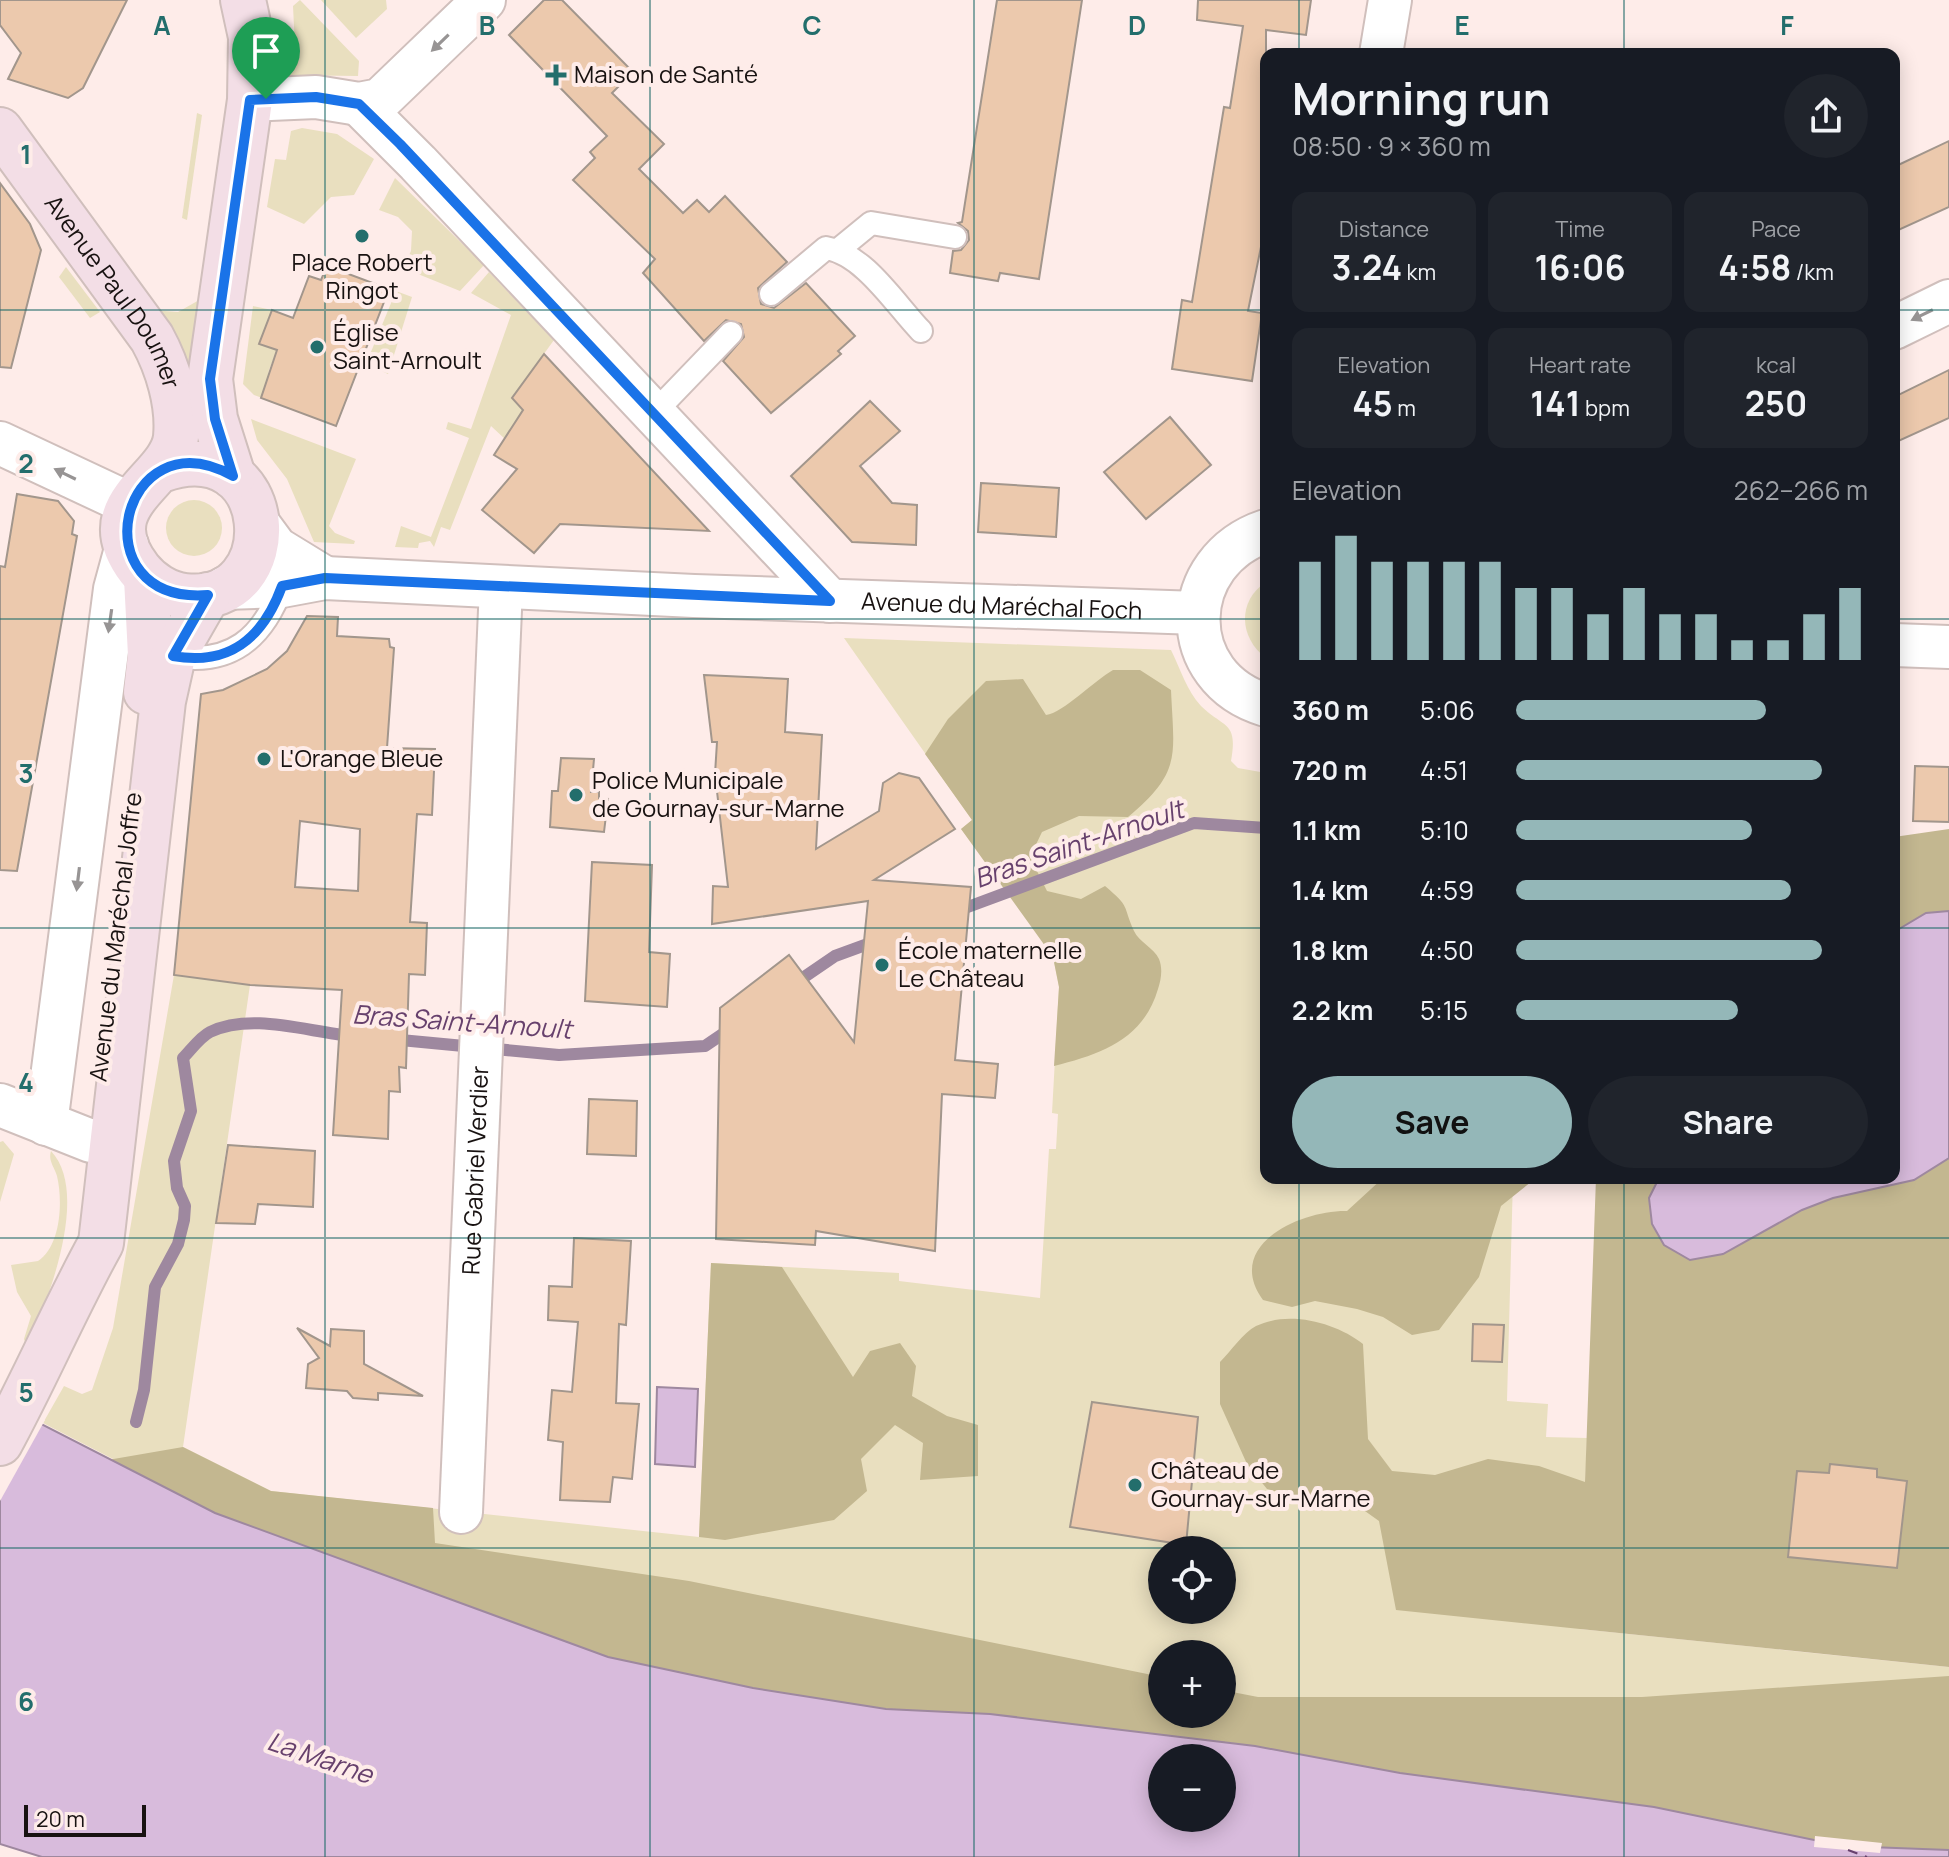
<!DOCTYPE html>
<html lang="en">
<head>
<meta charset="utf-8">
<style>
  :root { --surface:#171b24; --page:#20242c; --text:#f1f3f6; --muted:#9ea1a6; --accent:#94b7b8 }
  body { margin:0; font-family:Manrope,sans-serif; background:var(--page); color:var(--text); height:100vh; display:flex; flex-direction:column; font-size:30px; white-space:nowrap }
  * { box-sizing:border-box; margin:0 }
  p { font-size:26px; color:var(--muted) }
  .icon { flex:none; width:44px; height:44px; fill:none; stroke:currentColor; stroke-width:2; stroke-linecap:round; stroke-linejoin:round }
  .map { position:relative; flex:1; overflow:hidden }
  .drawer { position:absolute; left:1260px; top:48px; width:640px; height:1136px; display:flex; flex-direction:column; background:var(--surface); border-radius:16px; box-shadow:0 4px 20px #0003 }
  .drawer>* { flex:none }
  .tools { position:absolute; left:1148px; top:1536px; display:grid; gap:16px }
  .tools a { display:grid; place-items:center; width:88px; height:88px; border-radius:50%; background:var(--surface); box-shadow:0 4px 20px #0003; font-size:40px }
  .scale { position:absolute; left:24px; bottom:20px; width:122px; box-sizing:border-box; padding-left:8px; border:4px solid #181211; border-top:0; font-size:22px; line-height:28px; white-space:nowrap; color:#181211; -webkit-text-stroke:6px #feece9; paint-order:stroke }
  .pin { position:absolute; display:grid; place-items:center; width:68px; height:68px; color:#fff; margin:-82px -34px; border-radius:50% 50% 50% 0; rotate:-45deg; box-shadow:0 0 8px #0007 }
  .pin .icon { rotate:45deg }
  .round { display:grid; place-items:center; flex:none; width:84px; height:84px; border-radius:42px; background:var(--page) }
  .head { display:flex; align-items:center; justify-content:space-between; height:136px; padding:0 32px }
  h1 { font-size:44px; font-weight:700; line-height:60px }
  .figures { display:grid; grid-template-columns:repeat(3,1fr); gap:12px; height:136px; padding:8px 32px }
  .figures div { display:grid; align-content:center; border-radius:16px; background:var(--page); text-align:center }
  .figures b { font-size:34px; font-weight:700 }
  .figures small { font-size:22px; font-weight:400 }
  .figures p { font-size:22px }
  .chart { height:224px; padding:16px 32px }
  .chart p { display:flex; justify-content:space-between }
  .chart svg { width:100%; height:144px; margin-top:8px; stroke:var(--accent); stroke-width:6 }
  .cta { display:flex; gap:16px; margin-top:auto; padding:16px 32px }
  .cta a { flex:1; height:92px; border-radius:48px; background:var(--accent); color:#111; font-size:32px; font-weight:700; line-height:92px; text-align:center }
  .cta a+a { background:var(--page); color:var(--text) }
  ul { padding:0 32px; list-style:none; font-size:26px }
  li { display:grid; grid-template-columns:128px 96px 1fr; align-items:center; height:60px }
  li i { height:20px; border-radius:10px; background:var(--accent) }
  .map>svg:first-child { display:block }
  .green { fill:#e9dfbf; fill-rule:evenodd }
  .forest { fill:#c3b790 }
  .water { fill:#d8bbdc; stroke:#9e889f; stroke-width:2; fill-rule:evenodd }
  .pier { fill:#feece9 }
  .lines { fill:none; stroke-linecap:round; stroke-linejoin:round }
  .stream { stroke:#9e889f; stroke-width:12 }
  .ferry { stroke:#67416d; stroke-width:2; stroke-dasharray:10 8; stroke-linecap:butt }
  .building { fill:#ecc9ad; stroke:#a2968c; stroke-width:2; fill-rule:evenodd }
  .lane-casing { stroke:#d0bfbc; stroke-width:26 }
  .street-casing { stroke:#d0bfbc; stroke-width:46 }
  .secondary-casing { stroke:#d0bfbc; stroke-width:48 }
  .lane { stroke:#fff; stroke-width:22 }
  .street { stroke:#fff; stroke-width:42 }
  .secondary { stroke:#f3dee6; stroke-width:44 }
  .oneway { fill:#979494 }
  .route-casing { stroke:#fff; stroke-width:16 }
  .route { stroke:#1a73e8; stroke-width:10 }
  .grid { fill:none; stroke:#236e6c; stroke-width:2; stroke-opacity:0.55 }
  .poi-dot { fill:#236e6c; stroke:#feece9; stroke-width:3 }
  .labels { text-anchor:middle; stroke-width:8; stroke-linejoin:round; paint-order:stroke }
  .poi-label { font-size:24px; fill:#181211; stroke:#feece9; text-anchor:start }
  .street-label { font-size:24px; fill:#181211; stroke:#feece9 }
  .water-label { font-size:26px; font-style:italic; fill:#67416d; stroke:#feece9 }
  .grid-label { font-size:26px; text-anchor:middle; font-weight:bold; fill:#236e6c; stroke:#feece9; stroke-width:8; stroke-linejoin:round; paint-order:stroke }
</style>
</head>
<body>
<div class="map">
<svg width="1949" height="1857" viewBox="0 0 1949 1857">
  <rect width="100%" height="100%" fill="#feece9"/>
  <g class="green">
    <path d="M 300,0 L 359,61 L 358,76 L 281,75 L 271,65 L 295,47 L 293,6 Z"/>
    <path d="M 321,0 L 386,0 L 387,9 L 356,38 Z"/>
    <path d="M 197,113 L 202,115 L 187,220 L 182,218 Z"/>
    <path d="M 302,128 L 337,134 L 374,159 L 354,195 L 331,197 L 304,224 L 267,207 L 275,159 L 286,160 L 291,131 Z"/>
    <path d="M 395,178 L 484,265 L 460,291 L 403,268 L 411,251 L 412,231 L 398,217 L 379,210 Z"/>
    <path d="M 66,267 L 100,312 L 90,318 L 59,277 Z"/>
    <path d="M 489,272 L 554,340 L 512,398 L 534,422 L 562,492 L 491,426 L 450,530 L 441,527 L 434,547 L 430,541 L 419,543 L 418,548 L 395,547 L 401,526 L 431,537 L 469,438 L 446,429 L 448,422 L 471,429 L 511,315 L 471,293 Z"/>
    <path d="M 396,291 L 412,297 L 388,374 L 366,364 Z"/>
    <path d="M 201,299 L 193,379 L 150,310 L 178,312 Z"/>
    <path d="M 253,306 L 272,310 L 259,343 L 277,350 L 269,370 L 265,399 L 254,395 L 243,384 Z"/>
    <path d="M 251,419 L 356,459 L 329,526 L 335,533 L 355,541 L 354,544 L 314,542 L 287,479 L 257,440 Z"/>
    <circle cx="194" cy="528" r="28"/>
    <path d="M 1266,582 L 1266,658 C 1239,638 1237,601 1266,582 Z"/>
    <path d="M 844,638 L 1171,650 C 1180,668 1187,691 1201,706 C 1225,729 1238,721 1231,761 L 1238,768 L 1266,773 L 1266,1178 L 1513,1178 L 1507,1401 L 1548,1404 L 1546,1437 L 1587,1438 L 1580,1629 L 1949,1667 L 1949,1850 L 1132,1730 L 117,1461 L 43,1423 L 64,1386 L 82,1394 L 92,1390 L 113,1328 L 174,975 L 250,985 L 183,1447 L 271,1491 L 699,1537 L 711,1263 L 899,1273 L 899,1281 L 1040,1298 L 1049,1149 L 1056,1149 L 1058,1114 L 1052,1113 L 1059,987 L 1053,957 L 996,873 L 961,829 L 972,820 ZM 1162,1550 L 1222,1550 L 1222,1610 L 1162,1610 ZM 1162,1654 L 1222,1654 L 1222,1714 L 1162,1714 Z"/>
    <path d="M 3,1141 L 14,1154 L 0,1202 L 0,1142 Z"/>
    <path d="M 51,1151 C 91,1193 47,1303 27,1348 L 24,1339 L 31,1316 L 17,1292 L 11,1265 L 38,1261 C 61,1246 63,1201 57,1176 C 54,1166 48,1161 51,1151 Z"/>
  </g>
  <g class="forest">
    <path d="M 1113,670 L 1140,670 L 1171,690 C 1174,756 1182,772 1128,817 L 1079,816 L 1042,832 L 1030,857 L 1047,891 L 1081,899 L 1105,886 C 1131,908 1122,904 1134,931 C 1139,942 1154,948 1159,959 C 1163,969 1161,980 1158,989 C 1143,1040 1101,1054 1054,1066 L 1059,987 L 1053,957 L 961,829 L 972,820 L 925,754 L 948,719 L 986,681 L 1023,679 L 1046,715 C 1063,713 1095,680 1113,670 Z"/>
    <path d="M 1949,829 L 1949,1667 L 1396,1610 L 1379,1521 L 1348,1499 L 1312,1501 L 1267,1489 L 1247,1464 L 1220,1404 L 1220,1362 C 1231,1351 1243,1333 1256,1326 C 1290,1310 1336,1323 1363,1344 L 1368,1439 L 1392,1471 L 1435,1475 L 1488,1459 L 1539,1466 L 1585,1482 L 1596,1178 L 1894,1178 L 1894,837 Z"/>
    <path d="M 1383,1178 L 1536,1178 L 1501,1206 L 1479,1277 L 1439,1330 L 1412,1335 L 1383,1317 L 1357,1309 L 1315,1301 L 1292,1307 L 1263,1300 C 1223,1245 1301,1210 1347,1211 Z"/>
    <path d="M 711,1263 L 782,1267 L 853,1377 L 870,1351 L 900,1343 L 916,1366 L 912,1396 L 947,1416 L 978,1425 L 978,1476 L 920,1480 L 923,1443 L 895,1425 L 861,1459 L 867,1491 L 834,1520 L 725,1540 L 699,1537 Z"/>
    <path d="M 183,1447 L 271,1491 L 433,1508 L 435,1543 L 689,1581 L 1162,1677 L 1162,1714 L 1222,1714 L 1222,1690 L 1258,1697 L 1642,1697 L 1949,1676 L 1949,1857 L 1689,1857 L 1222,1758 L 1162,1758 L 590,1712 L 44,1471 Z"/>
  </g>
  <g class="water">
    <path d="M 1949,911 L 1949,1158 L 1914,1180 L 1833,1198 L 1802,1210 L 1723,1254 L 1690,1260 L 1664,1245 L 1652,1224 L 1649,1198 L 1659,1178 L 1894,1178 L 1894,932 L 1926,913 Z"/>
    <path d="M 657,1387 L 698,1389 L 695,1467 L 655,1464 Z"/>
    <path d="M 0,1403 L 215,1513 L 608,1657 L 753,1688 L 886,1709 L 990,1714 L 1255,1746 L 1400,1773 L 1654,1807 L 1843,1846 L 1949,1850 L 1949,1857 L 42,1857 L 0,1844 ZM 1162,1758 L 1222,1758 L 1222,1818 L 1162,1818 Z"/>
  </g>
  <g class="pier">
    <path d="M 0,1399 L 45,1420 L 0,1501 Z"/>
    <path d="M 1815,1836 L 1882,1843 L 1880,1853 L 1814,1847 Z"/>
  </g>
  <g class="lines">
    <g class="stream">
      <path d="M 957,911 L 1194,823 L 1266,828"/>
      <path d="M 794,984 L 835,956 L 876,941"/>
      <path d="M 390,1039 L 559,1055 L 705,1046 L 733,1027"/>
      <path d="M 136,1422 L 144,1390 L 155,1287 L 178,1244 L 184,1220 L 185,1206 L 177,1188 L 174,1161 L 191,1111 L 183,1058 C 191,1050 200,1037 210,1032 C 252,1012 307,1032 352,1036"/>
    </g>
    <path class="ferry" d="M 1848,1850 L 1867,1857"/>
  </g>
  <g class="building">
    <path d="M 0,0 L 127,0 L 83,88 L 68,98 L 8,79 L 21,53 L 0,25 Z"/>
    <path d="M 544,0 L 562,0 L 633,72 L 612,93 L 664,144 L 639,169 L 683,213 L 697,200 L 709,212 L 725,196 L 787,262 L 758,288 L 761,304 L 774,308 L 806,283 L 855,336 L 838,351 L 841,354 L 771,413 L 723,361 L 744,337 L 741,324 L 726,320 L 704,341 L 643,273 L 655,259 L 573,180 L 595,158 L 590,152 L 607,136 L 509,35 Z"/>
    <path d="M 997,0 L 1082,0 L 1039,279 L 1000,273 L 998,281 L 950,273 L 953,251 L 961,250 L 969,240 L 968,231 L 958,223 L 962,222 Z"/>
    <path d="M 1198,0 L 1311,0 L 1306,35 L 1266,30 L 1266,222 L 1248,311 L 1262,313 L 1252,381 L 1172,369 L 1182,300 L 1192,302 L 1224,107 L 1230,108 L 1243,26 L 1197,20 Z"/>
    <path d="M 1949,141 L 1949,207 L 1894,232 L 1894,167 Z"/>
    <path d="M 0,183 L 30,224 L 41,250 L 11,368 L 0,367 Z"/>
    <path d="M 327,266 L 389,289 L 336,426 L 261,398 L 277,350 L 259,344 L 272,310 L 293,318 L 309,276 L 321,280 Z"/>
    <path d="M 544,354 L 709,531 L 560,524 L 534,553 L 482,510 L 517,469 L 494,455 L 523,410 L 512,398 Z"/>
    <path d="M 1949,370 L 1949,418 L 1894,443 L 1894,397 Z"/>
    <path d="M 870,401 L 900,431 L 860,466 L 892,503 L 917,505 L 916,545 L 852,542 L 791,476 Z"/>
    <path d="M 1170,417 L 1211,465 L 1146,519 L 1104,472 Z"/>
    <path d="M 981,483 L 1059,488 L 1056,537 L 978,532 Z"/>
    <path d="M 17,494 L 58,501 L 74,521 L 72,534 L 77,536 L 17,871 L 0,870 L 0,566 L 5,567 Z"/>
    <path d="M 307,616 L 338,617 L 337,636 L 389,639 L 390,647 L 394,648 L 387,748 L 435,749 L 432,815 L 417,814 L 410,922 L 427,923 L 425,975 L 409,974 L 406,1068 L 399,1067 L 400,1092 L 389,1091 L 388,1139 L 333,1135 L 342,990 L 250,985 L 174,975 L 201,694 L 223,690 L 267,669 L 287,651 ZM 300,821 L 360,829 L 358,891 L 295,887 Z"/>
    <path d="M 704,675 L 788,679 L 785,732 L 822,735 L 816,849 L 879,811 L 883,783 L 899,773 L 919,778 L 955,829 L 874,880 L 971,887 L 955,1060 L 998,1064 L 995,1098 L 942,1094 L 935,1251 L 816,1231 L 815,1245 L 716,1239 L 720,1008 L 789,955 L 854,1042 L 868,901 L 712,924 L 713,886 L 728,887 L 715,774 L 717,742 L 712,742 Z"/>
    <path d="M 561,758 L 594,759 L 591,792 L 599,792 L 599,798 L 608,799 L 604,832 L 550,827 L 552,791 L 558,791 Z"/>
    <path d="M 1915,766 L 1949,767 L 1949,822 L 1913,821 Z"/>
    <path d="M 592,862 L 652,865 L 649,952 L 670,954 L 667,1007 L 585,1001 Z"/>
    <path d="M 589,1099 L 637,1101 L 636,1156 L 587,1154 Z"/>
    <path d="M 228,1145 L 315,1151 L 313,1207 L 258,1204 L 255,1224 L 216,1223 Z"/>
    <path d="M 574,1238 L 631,1241 L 626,1325 L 619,1324 L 616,1403 L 639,1404 L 632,1479 L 613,1477 L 610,1502 L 560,1500 L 563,1442 L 548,1440 L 552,1390 L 572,1392 L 578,1322 L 548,1320 L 549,1286 L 572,1287 Z"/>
    <path d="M 1473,1324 L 1504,1325 L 1502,1362 L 1472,1361 Z"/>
    <path d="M 297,1328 L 330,1346 L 331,1329 L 364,1331 L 364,1364 L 423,1396 L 378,1393 L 378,1400 L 353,1398 L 347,1391 L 306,1388 L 308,1364 L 319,1358 Z"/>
    <path d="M 1092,1402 L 1198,1417 L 1186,1545 L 1070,1527 Z"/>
    <path d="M 1830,1464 L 1877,1469 L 1877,1477 L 1907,1481 L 1897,1568 L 1788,1557 L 1797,1471 L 1829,1473 Z"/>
  </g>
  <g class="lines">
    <g class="lane-casing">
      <g id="lane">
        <path d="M 838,250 L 871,223 L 955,237"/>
        <path d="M 771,294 L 826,248 C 864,254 895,304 921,331"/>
        <path d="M 654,413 L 731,333"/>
        <path d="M 173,656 C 231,666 263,638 282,586"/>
      </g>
    </g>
    <g class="street-casing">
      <g id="street">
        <path d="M 1381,54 L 1390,0"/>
        <path d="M 250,100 L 316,97 L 359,104 L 380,100 L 484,0"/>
        <path d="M 359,104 L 418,163 L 830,601"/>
        <path d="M 1894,328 L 1949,301"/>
        <path d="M 0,443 L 130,504"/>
        <path d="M 259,525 L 276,548 L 325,578"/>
        <path d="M 1266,531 C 1177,561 1175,678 1266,705"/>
        <path id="s1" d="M 225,588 L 282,586 L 325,578 L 694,596 L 1198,613"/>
        <path d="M 1894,645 L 1949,647"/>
        <path d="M 0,1105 L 91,1141"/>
        <path d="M 46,1124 L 115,589 L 127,545"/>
        <path id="s2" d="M 461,1512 L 501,587"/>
      </g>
    </g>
    <g class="secondary-casing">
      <g id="secondary">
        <path id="s3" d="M 0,130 L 152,338 C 168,367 179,404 176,437 C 171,482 89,503 139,569 C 150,583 167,594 185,596 C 289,608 280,428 161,470"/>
        <path d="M 233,476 L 215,419 L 210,379 L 250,100 L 251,37 L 243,0"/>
        <path d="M 146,578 L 150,655 L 146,692"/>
        <path d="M 0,1443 C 36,1377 65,1308 101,1243 L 163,701 L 173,656 L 208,595"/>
      </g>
    </g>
    <use href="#lane" class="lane"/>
    <use href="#street" class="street"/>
    <use href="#secondary" class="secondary"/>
  </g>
  <defs><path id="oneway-solid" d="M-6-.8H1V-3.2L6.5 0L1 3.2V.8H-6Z" transform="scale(2)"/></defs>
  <g class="oneway">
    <use href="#oneway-solid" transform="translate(440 43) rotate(136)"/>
    <use href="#oneway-solid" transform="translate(1922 315) rotate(154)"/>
    <use href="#oneway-solid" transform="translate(65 474) rotate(-154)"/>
    <use href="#oneway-solid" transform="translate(110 621) rotate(98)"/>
    <use href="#oneway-solid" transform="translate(78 879) rotate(97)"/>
  </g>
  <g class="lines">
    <g class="route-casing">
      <path id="route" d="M 316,97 L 359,104 L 400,144 L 830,601 L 325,578 L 282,586 C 263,638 230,666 173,656 L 208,595 C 77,605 120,413 233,476 L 215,419 L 210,379 L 250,100 Z"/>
    </g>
    <use href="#route" class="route"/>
  </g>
  <path class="grid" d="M 325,0 L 325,1857M 650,0 L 650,1857M 974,0 L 974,1857M 1299,0 L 1299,54M 1624,0 L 1624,54M 0,310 L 1266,310M 1894,310 L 1949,310M 0,619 L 1266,619M 1894,619 L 1949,619M 0,928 L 1266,928M 1894,928 L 1949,928M 1299,1178 L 1299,1857M 1624,1178 L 1624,1857M 0,1238 L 1949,1238M 0,1548 L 1949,1548"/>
  <g class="poi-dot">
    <path d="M552 63h8v8h8v8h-8v8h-8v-8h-8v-8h8z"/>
    <circle cx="362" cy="236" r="8"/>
    <circle cx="317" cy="347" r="8"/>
    <circle cx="264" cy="759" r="8"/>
    <circle cx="576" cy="795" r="8"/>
    <circle cx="882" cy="965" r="8"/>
    <circle cx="1135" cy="1485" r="8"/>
  </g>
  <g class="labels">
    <g class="poi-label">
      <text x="574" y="83">Maison de Santé</text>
      <text x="362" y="271" text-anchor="middle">Place Robert<tspan x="362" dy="28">Ringot</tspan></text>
      <text x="333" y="341">Église<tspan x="333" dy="28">Saint-Arnoult</tspan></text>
      <text x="280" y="767">L'Orange Bleue</text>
      <text x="592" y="789">Police Municipale<tspan x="592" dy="28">de Gournay-sur-Marne</tspan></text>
      <text x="898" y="959">École maternelle<tspan x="898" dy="28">Le Château</tspan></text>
      <text x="1151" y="1479">Château de<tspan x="1151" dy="28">Gournay-sur-Marne</tspan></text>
    </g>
    <g class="street-label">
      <text dy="8" stroke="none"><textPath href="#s3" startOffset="198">Avenue Paul Doumer</textPath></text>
      <text dy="8" stroke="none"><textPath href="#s1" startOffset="778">Avenue du Maréchal Foch</textPath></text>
      <text transform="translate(116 937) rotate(-83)" y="8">Avenue du Maréchal Joffre</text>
      <text dy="8" stroke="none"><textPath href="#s2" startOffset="342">Rue Gabriel Verdier</textPath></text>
    </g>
    <g class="water-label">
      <text transform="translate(1079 844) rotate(-19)" y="9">Bras Saint-Arnoult</text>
      <text transform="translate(462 1022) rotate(4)" y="9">Bras Saint-Arnoult</text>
      <text transform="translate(320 1758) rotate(19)" y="9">La Marne</text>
    </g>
  </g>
  <g class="grid-label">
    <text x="162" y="35">A</text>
    <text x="487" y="35">B</text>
    <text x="812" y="35">C</text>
    <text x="1137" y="35">D</text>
    <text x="1462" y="35">E</text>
    <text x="1787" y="35">F</text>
    <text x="26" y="164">1</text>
    <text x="26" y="473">2</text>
    <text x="26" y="783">3</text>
    <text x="26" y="1092">4</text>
    <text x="26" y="1402">5</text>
    <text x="26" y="1711">6</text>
  </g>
</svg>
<div class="tools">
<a><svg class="icon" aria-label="locate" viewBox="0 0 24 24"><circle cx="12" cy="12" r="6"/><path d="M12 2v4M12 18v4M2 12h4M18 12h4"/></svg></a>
<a>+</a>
<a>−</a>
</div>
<div class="scale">20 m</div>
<div class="pin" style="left:266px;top:99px;background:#1e9e55"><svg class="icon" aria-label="arrive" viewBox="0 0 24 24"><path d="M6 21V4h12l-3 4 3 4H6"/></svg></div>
<section class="drawer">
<div class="head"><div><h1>Morning run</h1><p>08:50 · 9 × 360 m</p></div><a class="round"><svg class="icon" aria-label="share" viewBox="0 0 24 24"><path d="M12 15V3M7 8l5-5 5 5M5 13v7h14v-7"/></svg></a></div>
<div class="figures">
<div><p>Distance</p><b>3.24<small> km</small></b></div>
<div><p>Time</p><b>16:06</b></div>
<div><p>Pace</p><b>4:58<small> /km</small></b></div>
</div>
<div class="figures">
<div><p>Elevation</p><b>45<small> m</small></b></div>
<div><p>Heart rate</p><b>141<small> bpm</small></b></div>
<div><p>kcal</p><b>250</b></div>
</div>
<div class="chart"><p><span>Elevation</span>262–266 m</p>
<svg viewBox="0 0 160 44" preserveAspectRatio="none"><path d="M5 44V14M15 44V6M25 44V14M35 44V14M45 44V14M55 44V14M65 44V22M75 44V22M85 44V30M95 44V22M105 44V30M115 44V30M125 44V38M135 44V38M145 44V30M155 44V22"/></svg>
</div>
<ul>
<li><b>360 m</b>5:06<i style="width:71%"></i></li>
<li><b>720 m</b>4:51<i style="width:87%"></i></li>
<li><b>1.1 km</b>5:10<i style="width:67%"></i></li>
<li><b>1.4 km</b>4:59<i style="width:78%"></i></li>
<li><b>1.8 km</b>4:50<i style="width:87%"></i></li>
<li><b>2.2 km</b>5:15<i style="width:63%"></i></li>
</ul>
<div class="cta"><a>Save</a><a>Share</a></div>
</section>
</div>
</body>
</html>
